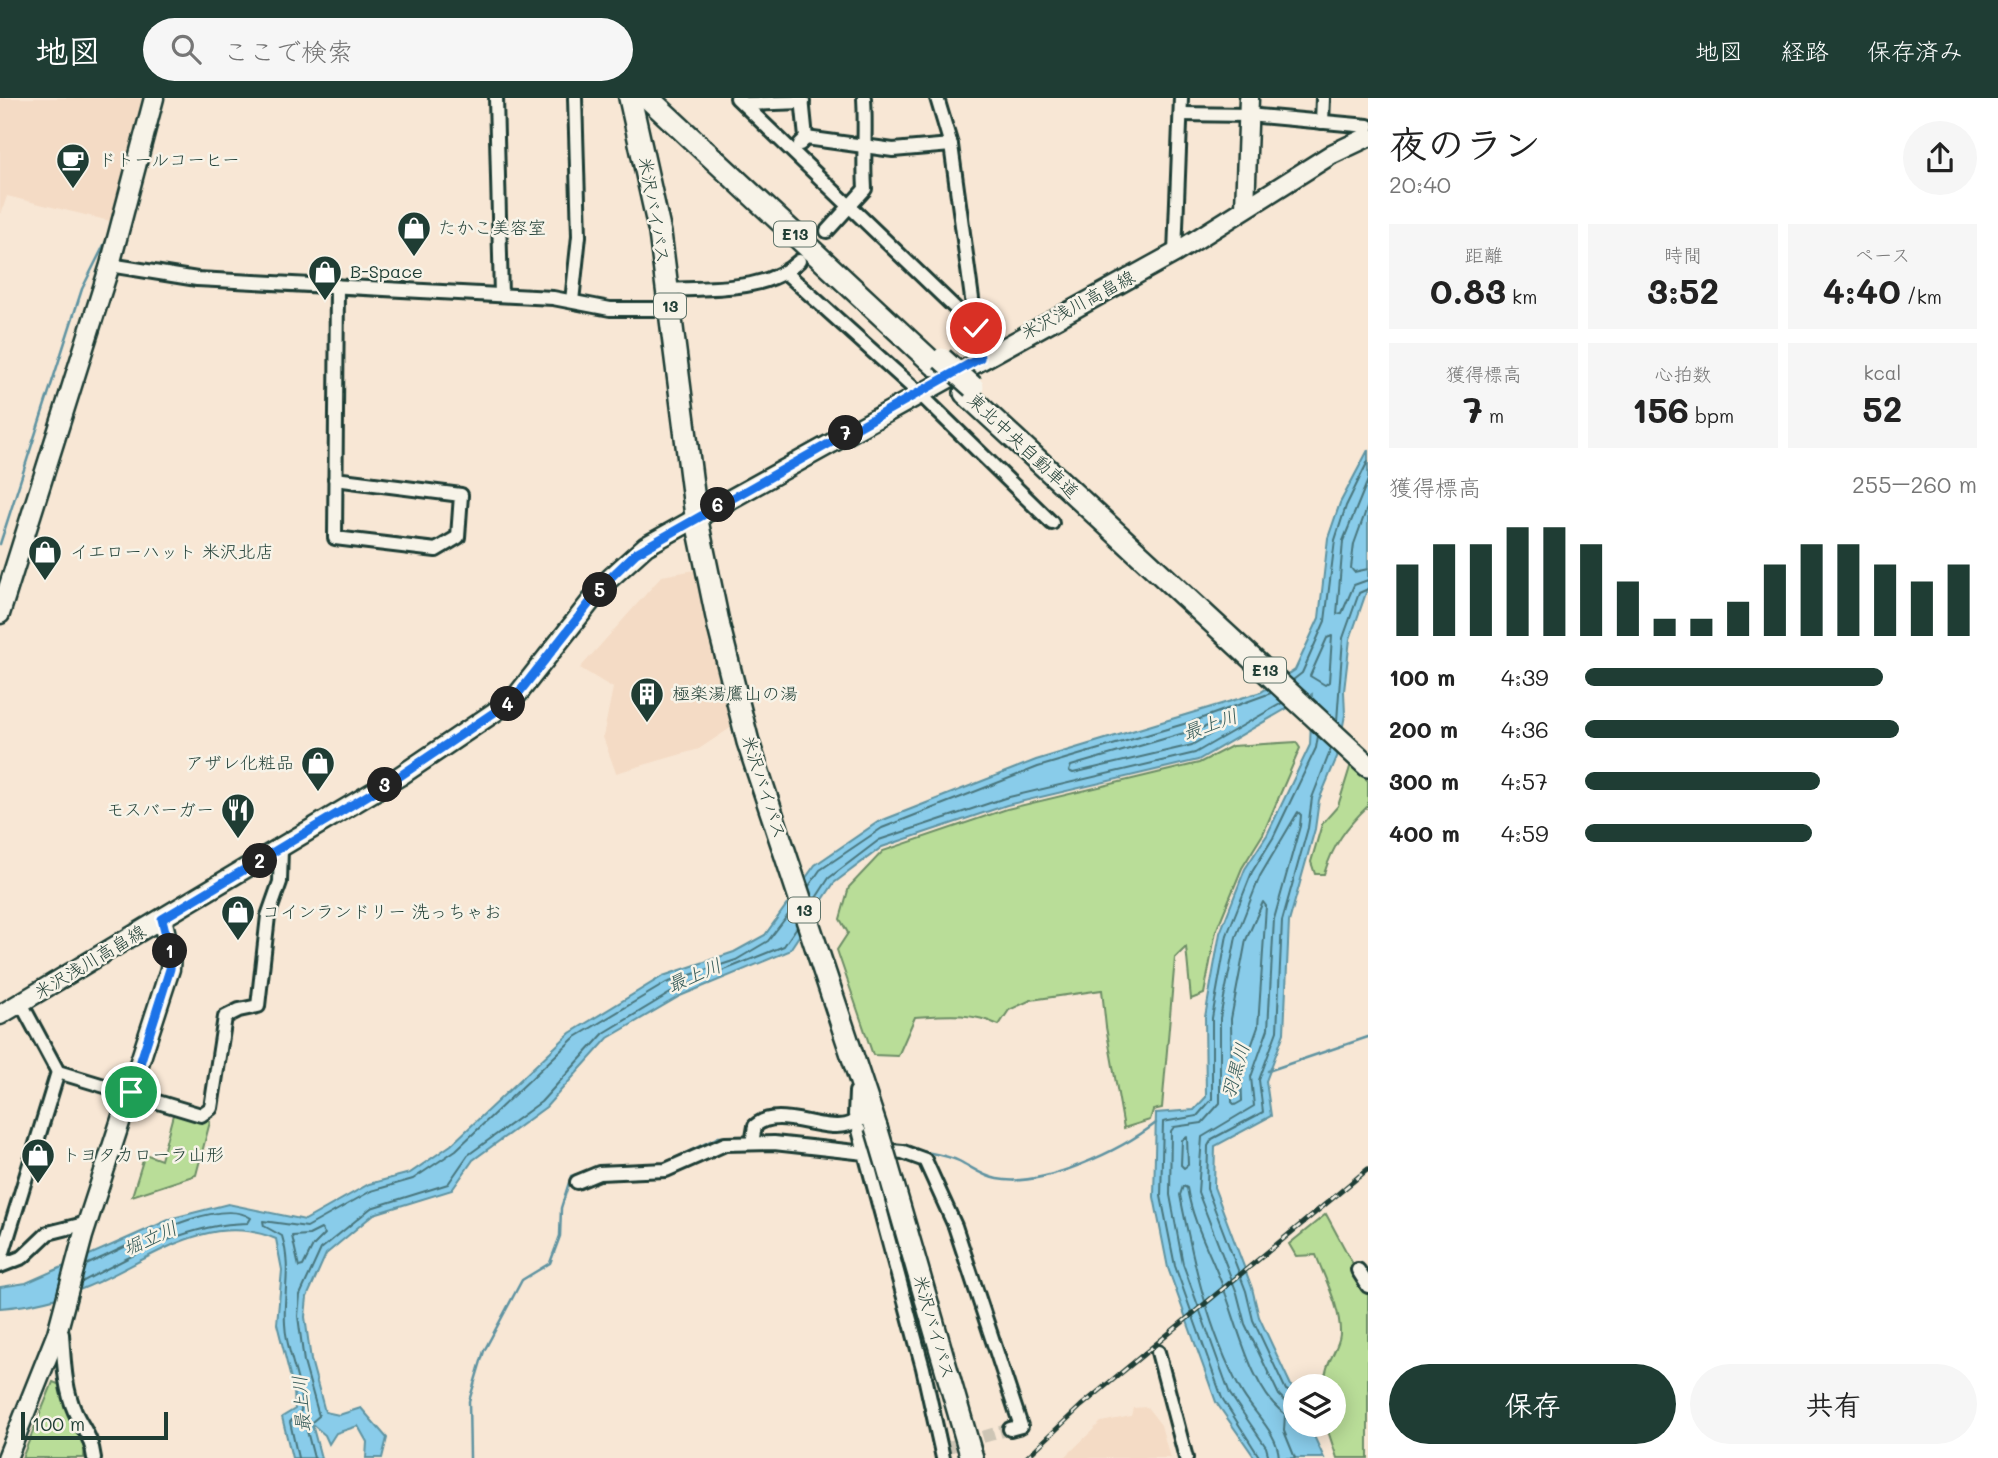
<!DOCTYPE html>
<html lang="ja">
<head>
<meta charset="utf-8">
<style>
  :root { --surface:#fff; --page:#f6f6f6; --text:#222; --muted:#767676; --accent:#1f3d34 }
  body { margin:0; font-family:Mali,"Klee One",sans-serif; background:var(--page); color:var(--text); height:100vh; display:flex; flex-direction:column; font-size:26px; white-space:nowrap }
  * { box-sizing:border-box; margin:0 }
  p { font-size:23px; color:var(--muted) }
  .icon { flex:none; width:38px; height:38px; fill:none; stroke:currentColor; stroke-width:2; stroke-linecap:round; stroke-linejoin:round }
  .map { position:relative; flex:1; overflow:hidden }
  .panel { display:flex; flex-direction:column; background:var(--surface); width:630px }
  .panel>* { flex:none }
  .tools { position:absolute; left:1283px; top:1276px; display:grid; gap:14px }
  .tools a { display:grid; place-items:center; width:63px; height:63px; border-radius:50%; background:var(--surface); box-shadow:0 4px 18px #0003; font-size:35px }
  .scale { position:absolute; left:21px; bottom:18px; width:147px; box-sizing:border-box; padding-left:7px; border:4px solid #1f3d34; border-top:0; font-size:19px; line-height:24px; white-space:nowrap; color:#1f3d34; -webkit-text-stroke:5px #f7f3e8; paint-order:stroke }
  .pin { position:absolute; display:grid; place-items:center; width:60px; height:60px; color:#fff; margin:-30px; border:4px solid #fff; border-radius:50%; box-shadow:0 2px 7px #0007 }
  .km { position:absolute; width:35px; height:35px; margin:-18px; border-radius:50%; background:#222; color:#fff; font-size:19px; line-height:35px; text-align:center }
  .round { display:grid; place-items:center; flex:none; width:74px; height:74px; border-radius:37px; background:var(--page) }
  .summary { display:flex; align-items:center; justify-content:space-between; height:119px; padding:0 21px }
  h1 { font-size:38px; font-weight:700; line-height:52px }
  .figures { display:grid; grid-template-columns:repeat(3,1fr); gap:10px; height:119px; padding:7px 21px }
  .figures div { display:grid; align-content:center; border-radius:0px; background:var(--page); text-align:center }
  .figures b { font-size:35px; font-weight:700 }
  .figures small { font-size:19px; font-weight:400 }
  .figures p { font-size:19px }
  .chart { height:196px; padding:14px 21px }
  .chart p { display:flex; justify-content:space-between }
  .chart svg { width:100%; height:126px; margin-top:7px; stroke:var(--accent); stroke-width:6 }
  .button { display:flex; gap:14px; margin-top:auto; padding:14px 21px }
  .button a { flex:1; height:80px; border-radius:42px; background:var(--accent); color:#fff; font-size:28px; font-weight:700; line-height:80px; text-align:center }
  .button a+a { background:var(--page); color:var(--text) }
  ul { padding:0 21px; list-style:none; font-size:23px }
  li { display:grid; grid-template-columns:112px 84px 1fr; align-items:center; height:52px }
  li i { height:18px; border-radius:9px; background:var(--accent) }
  header { display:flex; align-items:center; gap:42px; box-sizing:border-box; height:98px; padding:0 35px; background:var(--accent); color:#fff }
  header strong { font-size:33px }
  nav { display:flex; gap:38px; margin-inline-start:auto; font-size:24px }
  .search { width:490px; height:63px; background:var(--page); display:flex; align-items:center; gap:18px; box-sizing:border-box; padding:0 24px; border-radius:38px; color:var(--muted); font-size:26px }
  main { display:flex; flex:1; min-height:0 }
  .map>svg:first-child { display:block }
  .built { fill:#f4dbc5 }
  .green { fill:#b9dd98; stroke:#6c8d66; stroke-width:2 }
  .water { fill:#89ccea; stroke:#5f93a1; stroke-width:2 }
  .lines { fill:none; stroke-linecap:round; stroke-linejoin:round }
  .shore { stroke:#49767d; stroke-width:2 }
  .stream { stroke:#5f93a1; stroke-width:2.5 }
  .street-tunnel { stroke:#cdc5b5; stroke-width:12; stroke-dasharray:12 6; stroke-linecap:butt }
  .street-casing { stroke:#1f3d34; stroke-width:18 }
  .secondary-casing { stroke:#1f3d34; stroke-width:23 }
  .highway-casing { stroke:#1f3d34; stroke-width:26 }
  .street { stroke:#f7f3e8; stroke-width:12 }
  .secondary { stroke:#f7f3e8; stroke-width:18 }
  .highway { stroke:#f7f3e8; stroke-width:21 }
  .rail-casing { stroke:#1f3d34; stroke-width:5 }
  .rail { stroke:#f7f3e8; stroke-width:2.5; stroke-dasharray:8; stroke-linecap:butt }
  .highway-bridge-casing { stroke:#1f3d34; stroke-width:26; stroke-linecap:butt }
  .highway-bridge { stroke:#f7f3e8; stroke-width:21 }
  .route-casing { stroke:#fff; stroke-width:14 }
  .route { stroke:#1a73e8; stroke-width:9 }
  .labels { text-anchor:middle; stroke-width:5; stroke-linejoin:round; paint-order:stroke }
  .shield { fill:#f7f3e8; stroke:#60746a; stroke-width:2 }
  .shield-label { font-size:16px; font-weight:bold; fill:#1f3d34 }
  .poi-label { font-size:18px; fill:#1f3d34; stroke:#f7f3e8; text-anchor:start }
  .street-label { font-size:18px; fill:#1f3d34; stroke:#f7f3e8 }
  .water-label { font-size:19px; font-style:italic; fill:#345a58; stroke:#f7f3e8 }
</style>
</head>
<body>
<header>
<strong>地図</strong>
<div class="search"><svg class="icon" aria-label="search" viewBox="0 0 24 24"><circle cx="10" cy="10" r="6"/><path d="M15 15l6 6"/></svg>ここで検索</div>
<nav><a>地図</a><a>経路</a><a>保存済み</a></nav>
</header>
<main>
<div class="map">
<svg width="1368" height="1360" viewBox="0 0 1368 1360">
  <rect width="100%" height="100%" fill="#f8e7d5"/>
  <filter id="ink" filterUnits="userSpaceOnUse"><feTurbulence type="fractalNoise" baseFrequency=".0143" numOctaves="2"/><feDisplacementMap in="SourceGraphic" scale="14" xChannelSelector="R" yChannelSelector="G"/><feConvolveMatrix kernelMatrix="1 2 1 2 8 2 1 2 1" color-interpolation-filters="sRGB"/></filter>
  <g filter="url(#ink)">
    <g class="built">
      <path d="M 0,0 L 147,0 L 114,124 L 7,98 L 0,119 Z"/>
      <path d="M 695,472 L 735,627 L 699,651 L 616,675 L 603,639 L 613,590 L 580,570 L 662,478 Z"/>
      <path d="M 1147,1309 L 1161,1327 L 1170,1360 L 1064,1360 L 1101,1324 L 1131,1318 L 1133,1310 Z"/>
    </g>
    <g class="green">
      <path d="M 1296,644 L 1300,650 L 1263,736 L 1242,770 L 1216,833 L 1204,896 L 1191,901 L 1186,849 L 1175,860 L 1162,1010 L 1153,1012 L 1150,1022 L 1124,1030 L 1106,929 L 1102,892 L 1031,902 L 1009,912 L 999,927 C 971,914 946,917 915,919 L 898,958 L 873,957 L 837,852 L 848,835 L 840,821 L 849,789 L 883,753 L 1007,711 L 1199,665 L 1232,648 Z"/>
      <path d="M 1351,666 L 1368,683 L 1368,708 C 1346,729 1333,747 1324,776 L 1315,776 L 1311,764 L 1322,726 L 1338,708 Z"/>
      <path d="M 174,1013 L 210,1024 L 196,1077 L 132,1098 L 145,1056 L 161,1062 Z"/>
      <path d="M 1326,1116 L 1368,1194 L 1368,1360 L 1337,1360 L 1326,1327 L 1334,1326 L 1334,1288 L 1324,1288 C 1324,1264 1339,1252 1340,1236 C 1341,1211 1325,1181 1316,1157 L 1296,1158 L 1289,1146 Z"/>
      <path d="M 53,1284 L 63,1288 L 67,1315 L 85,1341 L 84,1360 L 22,1360 Z"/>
    </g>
    <path class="water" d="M 1368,352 L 1368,489 L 1350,541 L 1344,593 L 1345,617 L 1337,659 L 1319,702 L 1315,731 L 1289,824 L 1284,935 L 1266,983 L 1271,1018 L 1215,1048 L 1214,1089 L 1252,1190 L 1259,1219 L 1295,1296 L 1295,1326 L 1309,1327 L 1324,1360 L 1255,1360 L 1216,1304 L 1168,1170 L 1154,1099 L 1156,1015 L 1194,1012 L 1206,999 L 1205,919 L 1220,835 L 1245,771 L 1267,737 L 1310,647 L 1312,596 L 1198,662 L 1007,707 L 882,749 L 834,785 L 789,853 L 680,898 L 608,940 L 546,1009 L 473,1062 L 452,1092 L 374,1116 L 326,1156 L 307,1199 L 305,1219 L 311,1262 L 325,1314 L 339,1317 L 361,1310 L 387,1340 L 382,1360 L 366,1360 L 367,1344 L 358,1328 L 336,1335 L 329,1346 L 325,1337 L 312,1326 L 321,1360 L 292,1360 L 282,1319 L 295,1311 L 294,1293 L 277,1226 L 282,1172 L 276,1141 C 206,1111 145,1166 84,1190 C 59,1201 27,1208 0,1210 L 0,1189 L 26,1185 L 173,1120 L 228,1106 L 305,1122 L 369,1086 L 410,1075 L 451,1047 L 570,935 L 663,878 L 734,854 L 765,837 L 815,767 L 878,724 L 1036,662 L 1261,594 L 1295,572 L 1319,520 L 1328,440 L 1340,405 Z"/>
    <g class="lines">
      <g class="shore">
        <path d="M 1368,382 L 1343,443 L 1337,516 L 1342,515 L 1354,487 L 1368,482"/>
        <path d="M 1368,407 L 1354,446 L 1351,470 L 1354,474 L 1368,471"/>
        <path d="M 1332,538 L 1329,584 L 1325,587 L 1310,578 L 1327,540 Z"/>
        <path d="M 1293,582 L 1302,575 L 1325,523 L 1335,442 L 1346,408 L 1368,363"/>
        <path d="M 1337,623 L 1343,540 L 1359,495 L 1368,491"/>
        <path d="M 1215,626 L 1219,628 L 1218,632 L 1192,647 L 1073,675 L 1069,673 L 1071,668 Z"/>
        <path d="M 809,788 L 820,772 L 882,730 L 1038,669 L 1194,623 L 1271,595"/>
        <path d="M 814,803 L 829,780 L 879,742 L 1005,700 L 1195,655 L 1282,605"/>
        <path d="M 1263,804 L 1266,808 L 1258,929 L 1241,977 L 1242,1003 L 1235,1007 L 1232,1004 L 1231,921 L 1246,842 Z"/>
        <path d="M 1187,1039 L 1188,1067 L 1184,1070 L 1181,1067 L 1182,1042 Z"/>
        <path d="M 321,1131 L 325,1136 L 313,1148 L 303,1168 L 299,1169 L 292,1138 L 309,1137 Z"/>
        <path d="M 82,1184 C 134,1156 187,1126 248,1125 L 251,1120 C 217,1096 122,1152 86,1167"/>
        <path d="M 1295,1296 L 1286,1292 L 1253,1222 L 1246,1193 L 1207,1091 L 1208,1048 L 1212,1041 L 1263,1014 L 1259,982 L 1277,933 L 1282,823 L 1308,730 L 1312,700 L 1331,651"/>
        <path d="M 298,1360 L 290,1324 L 301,1313 C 303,1282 286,1256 285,1226 C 283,1194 292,1171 282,1138 L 264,1128 L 263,1123 L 307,1129 L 371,1093 L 413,1081 L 456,1052 L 574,940 L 666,885 L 736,862 L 768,843 L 791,813"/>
        <path d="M 314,1360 L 306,1329 L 319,1318 L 304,1264 L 298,1218 L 300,1197 L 321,1151 L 371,1110 L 448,1086 L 468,1057 L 541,1004 L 604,935 L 677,891 L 784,848 L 797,829"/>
        <path d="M 1260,1360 L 1222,1300 L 1175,1168 L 1161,1098 L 1163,1024 L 1197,1018 L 1212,1001 L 1212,920 L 1227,837 L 1252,774 L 1273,740 L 1316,650 L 1318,638"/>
        <path d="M 1269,1360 L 1266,1349 L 1230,1296 L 1183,1166 L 1170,1097 L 1171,1033 L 1174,1029 L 1202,1025 L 1220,1005 L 1220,920 L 1236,839 L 1260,778 L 1298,714 L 1301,717 L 1300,728 L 1274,821 L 1268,931 L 1251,979 L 1254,1008 L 1202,1039 L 1198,1094 L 1237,1195 L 1245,1226 L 1279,1297 L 1286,1304 L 1295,1305"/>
        <path d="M 1279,1360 C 1278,1334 1251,1313 1240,1291 C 1208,1232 1193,1162 1180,1097 L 1183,1088 L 1187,1090 C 1193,1127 1214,1162 1226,1197 C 1239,1232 1253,1294 1285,1316 L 1284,1333 L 1295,1360"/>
      </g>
      <g class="stream">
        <path d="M 0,446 L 82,191 L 109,137"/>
        <path d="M 1268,973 L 1368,939"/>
        <path d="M 787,1040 L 857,1047"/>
        <path d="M 912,1051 C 927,1055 945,1056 959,1063 C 971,1069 984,1079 997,1081 C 1043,1090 1121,1052 1156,1025"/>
        <path d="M 646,1067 L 663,1066 L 719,1039 L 749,1039"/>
        <path d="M 470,1360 L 469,1303 L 484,1253 L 522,1182 L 550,1165 L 560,1138 L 561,1110 L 571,1078 L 587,1073"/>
      </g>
      <path class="street-tunnel" d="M 948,1349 L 1010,1331"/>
      <g class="street-casing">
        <g id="street">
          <path d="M 496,0 L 501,197"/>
          <path d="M 737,0 L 976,230 L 980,260"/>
          <path d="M 937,0 L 951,47 L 976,230"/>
          <path d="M 744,6 L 803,4"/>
          <path d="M 1181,16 L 1248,17 L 1368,28"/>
          <path d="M 1322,24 L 1323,0"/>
          <path d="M 806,40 L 893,52 L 951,47"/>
          <path d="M 800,46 L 806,40 L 802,0"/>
          <path d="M 827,133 L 865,91 C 863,60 866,31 864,0"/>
          <path d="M 1175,155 L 1181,0"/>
          <path d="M 110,167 L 197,181 L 553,200 L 610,211 L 670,211"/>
          <path d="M 785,174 L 919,295 L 1052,425"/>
          <path d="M 668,192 C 710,189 766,195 799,163"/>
          <path d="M 572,203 L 579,138 L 575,0"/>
          <path d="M 335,381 L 461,397 L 458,439 L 436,452 L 335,440 L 337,188"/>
          <path d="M 21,905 L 58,974 L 201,1017 L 211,1010 L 225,919 L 239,912 L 258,908 L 268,818 L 280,784 L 281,751"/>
          <path d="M 855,1017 L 856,994 L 863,991"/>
          <path d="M 859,1032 L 865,1055 L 872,1054"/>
          <path d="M 752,1045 L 755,1028 C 777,1008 819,1033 846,1027 C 855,1025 864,1020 872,1017"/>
          <path d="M 891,1053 L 903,1054 L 925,1062 L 955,1128 L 1021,1328 L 1010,1331"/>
          <path d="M 577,1084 L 599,1075 L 666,1072 L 725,1046 L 774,1045 L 865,1055 L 923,1270 L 943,1360"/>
          <path d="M 0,1164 L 58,974"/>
          <path d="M 0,1168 L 23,1159 L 48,1135 L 88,1125"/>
          <path d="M 1358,1172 L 1368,1188"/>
          <path d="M 57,1235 L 62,1236 C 64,1262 64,1289 75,1314 C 84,1333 91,1338 94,1360"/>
          <path d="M 1158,1254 L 1186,1360"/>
        </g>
      </g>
      <g class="secondary-casing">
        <g id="secondary">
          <path d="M 1245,110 L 1249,0"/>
          <path d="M 0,516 L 110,167 L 154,0"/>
          <path d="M 0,917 L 400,678 L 514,601 L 606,484 L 646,448 L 1175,155 L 1332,56 L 1368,39"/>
          <path d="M 7,1360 L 57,1235 L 83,1138 L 170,871 L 171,857 L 162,821"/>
        </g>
      </g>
      <g class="highway-casing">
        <g id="highway">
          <path d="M 630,0 L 660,135 L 696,418 L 719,529 L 748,644 L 876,1029"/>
          <path d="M 648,0 L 935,267"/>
          <path d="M 965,295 L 1368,668"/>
          <path d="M 887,1066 L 972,1360"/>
        </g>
      </g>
      <use href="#street" class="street"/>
      <use href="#secondary" class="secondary"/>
      <use href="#highway" class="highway"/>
      <g class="rail-casing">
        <path id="rail" d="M 1026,1360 L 1081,1308 L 1368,1071"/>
      </g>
      <use href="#rail" class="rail"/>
      <g class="highway-bridge-casing">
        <g id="highway-bridge">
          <path d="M 942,261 L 973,289"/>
          <path d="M 876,1029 L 887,1066"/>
        </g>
      </g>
      <use href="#highway-bridge" class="highway-bridge"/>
    </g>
  </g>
  <g class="lines" filter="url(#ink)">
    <g class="route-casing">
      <path id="route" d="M 131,994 L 170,871 L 171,857 L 162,821 L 400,678 L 514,601 L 606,484 L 636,455 L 980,260 L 976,230"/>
    </g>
    <use href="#route" class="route"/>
  </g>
  <defs>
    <g id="cafe-pin" transform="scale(1.75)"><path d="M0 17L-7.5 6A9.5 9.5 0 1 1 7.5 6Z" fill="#1f3d34" stroke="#f7f3e8"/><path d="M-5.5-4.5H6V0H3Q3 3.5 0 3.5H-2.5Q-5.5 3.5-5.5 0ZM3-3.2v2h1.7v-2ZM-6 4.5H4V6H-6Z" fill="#fff"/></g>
    <g id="shop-pin" transform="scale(1.75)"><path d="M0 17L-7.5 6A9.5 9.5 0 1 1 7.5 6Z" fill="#1f3d34" stroke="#f7f3e8"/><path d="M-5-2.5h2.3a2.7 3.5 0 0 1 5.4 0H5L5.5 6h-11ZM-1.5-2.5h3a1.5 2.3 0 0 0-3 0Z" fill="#fff"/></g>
    <g id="building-pin" transform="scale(1.75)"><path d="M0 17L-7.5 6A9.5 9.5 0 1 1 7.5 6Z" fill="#1f3d34" stroke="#f7f3e8"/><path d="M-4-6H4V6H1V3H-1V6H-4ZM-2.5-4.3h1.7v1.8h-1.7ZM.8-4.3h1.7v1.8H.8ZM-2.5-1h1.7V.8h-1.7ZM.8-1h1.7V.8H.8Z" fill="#fff"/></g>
    <g id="restaurant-pin" transform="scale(1.75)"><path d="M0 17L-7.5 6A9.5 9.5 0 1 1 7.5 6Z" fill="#1f3d34" stroke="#f7f3e8"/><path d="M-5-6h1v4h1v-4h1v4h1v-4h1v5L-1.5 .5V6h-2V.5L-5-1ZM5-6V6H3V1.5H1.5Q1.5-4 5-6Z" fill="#fff"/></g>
  </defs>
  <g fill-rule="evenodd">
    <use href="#cafe-pin" x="73" y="62"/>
    <use href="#shop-pin" x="414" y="130"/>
    <use href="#shop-pin" x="325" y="174"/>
    <use href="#shop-pin" x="45" y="454"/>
    <use href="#building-pin" x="647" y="596"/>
    <use href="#shop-pin" x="318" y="665"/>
    <use href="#restaurant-pin" x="238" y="712"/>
    <use href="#shop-pin" x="238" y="814"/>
    <use href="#shop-pin" x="38" y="1057"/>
  </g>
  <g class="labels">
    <g class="shield">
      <rect x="774" y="123.5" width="42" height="25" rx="5"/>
      <rect x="654" y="195.5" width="32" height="25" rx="5"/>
      <rect x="1244" y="559.5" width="42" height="25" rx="5"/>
      <rect x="788" y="799.5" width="32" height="25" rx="5"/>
    </g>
    <g class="shield-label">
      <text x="795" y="142">E13</text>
      <text x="670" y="214">13</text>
      <text x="1265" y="578">E13</text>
      <text x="804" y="818">13</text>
    </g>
    <g class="poi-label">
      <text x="98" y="68">ドトールコーヒー</text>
      <text x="438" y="136">たかこ美容室</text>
      <text x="350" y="180">B-Space</text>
      <text x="70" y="460">イエローハット 米沢北店</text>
      <text x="672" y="602">極楽湯鷹山の湯</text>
      <text x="294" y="671" text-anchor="end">アザレ化粧品</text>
      <text x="214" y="718" text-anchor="end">モスバーガー</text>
      <text x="262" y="820">コインランドリー 洗っちゃお</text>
      <text x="62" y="1063">トヨタカローラ山形</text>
    </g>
    <g class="street-label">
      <text transform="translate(654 112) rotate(80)" y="6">米沢バイパス</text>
      <text transform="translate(1078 207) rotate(-28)" y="6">米沢浅川高畠線</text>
      <text transform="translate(1023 348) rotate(43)" y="6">東北中央自動車道</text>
      <text transform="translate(764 689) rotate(72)" y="6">米沢バイパス</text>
      <text transform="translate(90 864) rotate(-31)" y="6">米沢浅川高畠線</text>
      <text transform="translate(934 1229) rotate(74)" y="6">米沢バイパス</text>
    </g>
    <g class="water-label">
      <text transform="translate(1210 626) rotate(-19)" y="7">最上川</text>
      <text transform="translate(694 877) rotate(-23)" y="7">最上川</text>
      <text transform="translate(1235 973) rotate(-74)" y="7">羽黒川</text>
      <text transform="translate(150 1140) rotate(-24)" y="7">堀立川</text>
      <text transform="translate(301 1306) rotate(-94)" y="7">最上川</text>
    </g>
  </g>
</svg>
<div class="tools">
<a><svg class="icon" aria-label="layers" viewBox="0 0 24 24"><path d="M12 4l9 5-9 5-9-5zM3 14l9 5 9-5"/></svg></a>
</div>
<div class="scale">100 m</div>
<div class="pin" style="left:131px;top:994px;background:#1e9e55"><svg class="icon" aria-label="arrive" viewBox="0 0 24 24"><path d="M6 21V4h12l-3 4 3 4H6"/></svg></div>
<div class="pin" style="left:976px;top:230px;background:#d93025"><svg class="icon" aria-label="check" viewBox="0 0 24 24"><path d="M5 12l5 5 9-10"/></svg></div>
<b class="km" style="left:170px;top:853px">1</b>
<b class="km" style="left:260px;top:763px">2</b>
<b class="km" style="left:385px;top:687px">3</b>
<b class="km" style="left:508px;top:606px">4</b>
<b class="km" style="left:600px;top:492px">5</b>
<b class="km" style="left:718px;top:407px">6</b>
<b class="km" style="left:846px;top:335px">7</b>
</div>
<section class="panel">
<div class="summary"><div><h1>夜のラン</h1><p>20:40</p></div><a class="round"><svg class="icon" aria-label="share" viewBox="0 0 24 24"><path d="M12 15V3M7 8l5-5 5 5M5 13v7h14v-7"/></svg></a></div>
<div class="figures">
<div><p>距離</p><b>0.83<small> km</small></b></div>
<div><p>時間</p><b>3:52</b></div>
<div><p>ペース</p><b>4:40<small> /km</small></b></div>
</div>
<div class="figures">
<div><p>獲得標高</p><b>7<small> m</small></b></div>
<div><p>心拍数</p><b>156<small> bpm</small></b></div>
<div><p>kcal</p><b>52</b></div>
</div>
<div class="chart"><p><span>獲得標高</span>255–260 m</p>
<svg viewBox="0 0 160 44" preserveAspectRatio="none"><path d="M5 44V19M15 44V12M25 44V12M35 44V6M45 44V6M55 44V12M65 44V25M75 44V38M85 44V38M95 44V32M105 44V19M115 44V12M125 44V12M135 44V19M145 44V25M155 44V19"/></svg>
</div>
<ul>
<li><b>100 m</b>4:39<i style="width:76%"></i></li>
<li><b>200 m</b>4:36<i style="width:80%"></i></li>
<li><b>300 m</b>4:57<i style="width:60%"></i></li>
<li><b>400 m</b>4:59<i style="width:58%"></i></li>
</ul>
<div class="button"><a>保存</a><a>共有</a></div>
</section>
</main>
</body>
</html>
